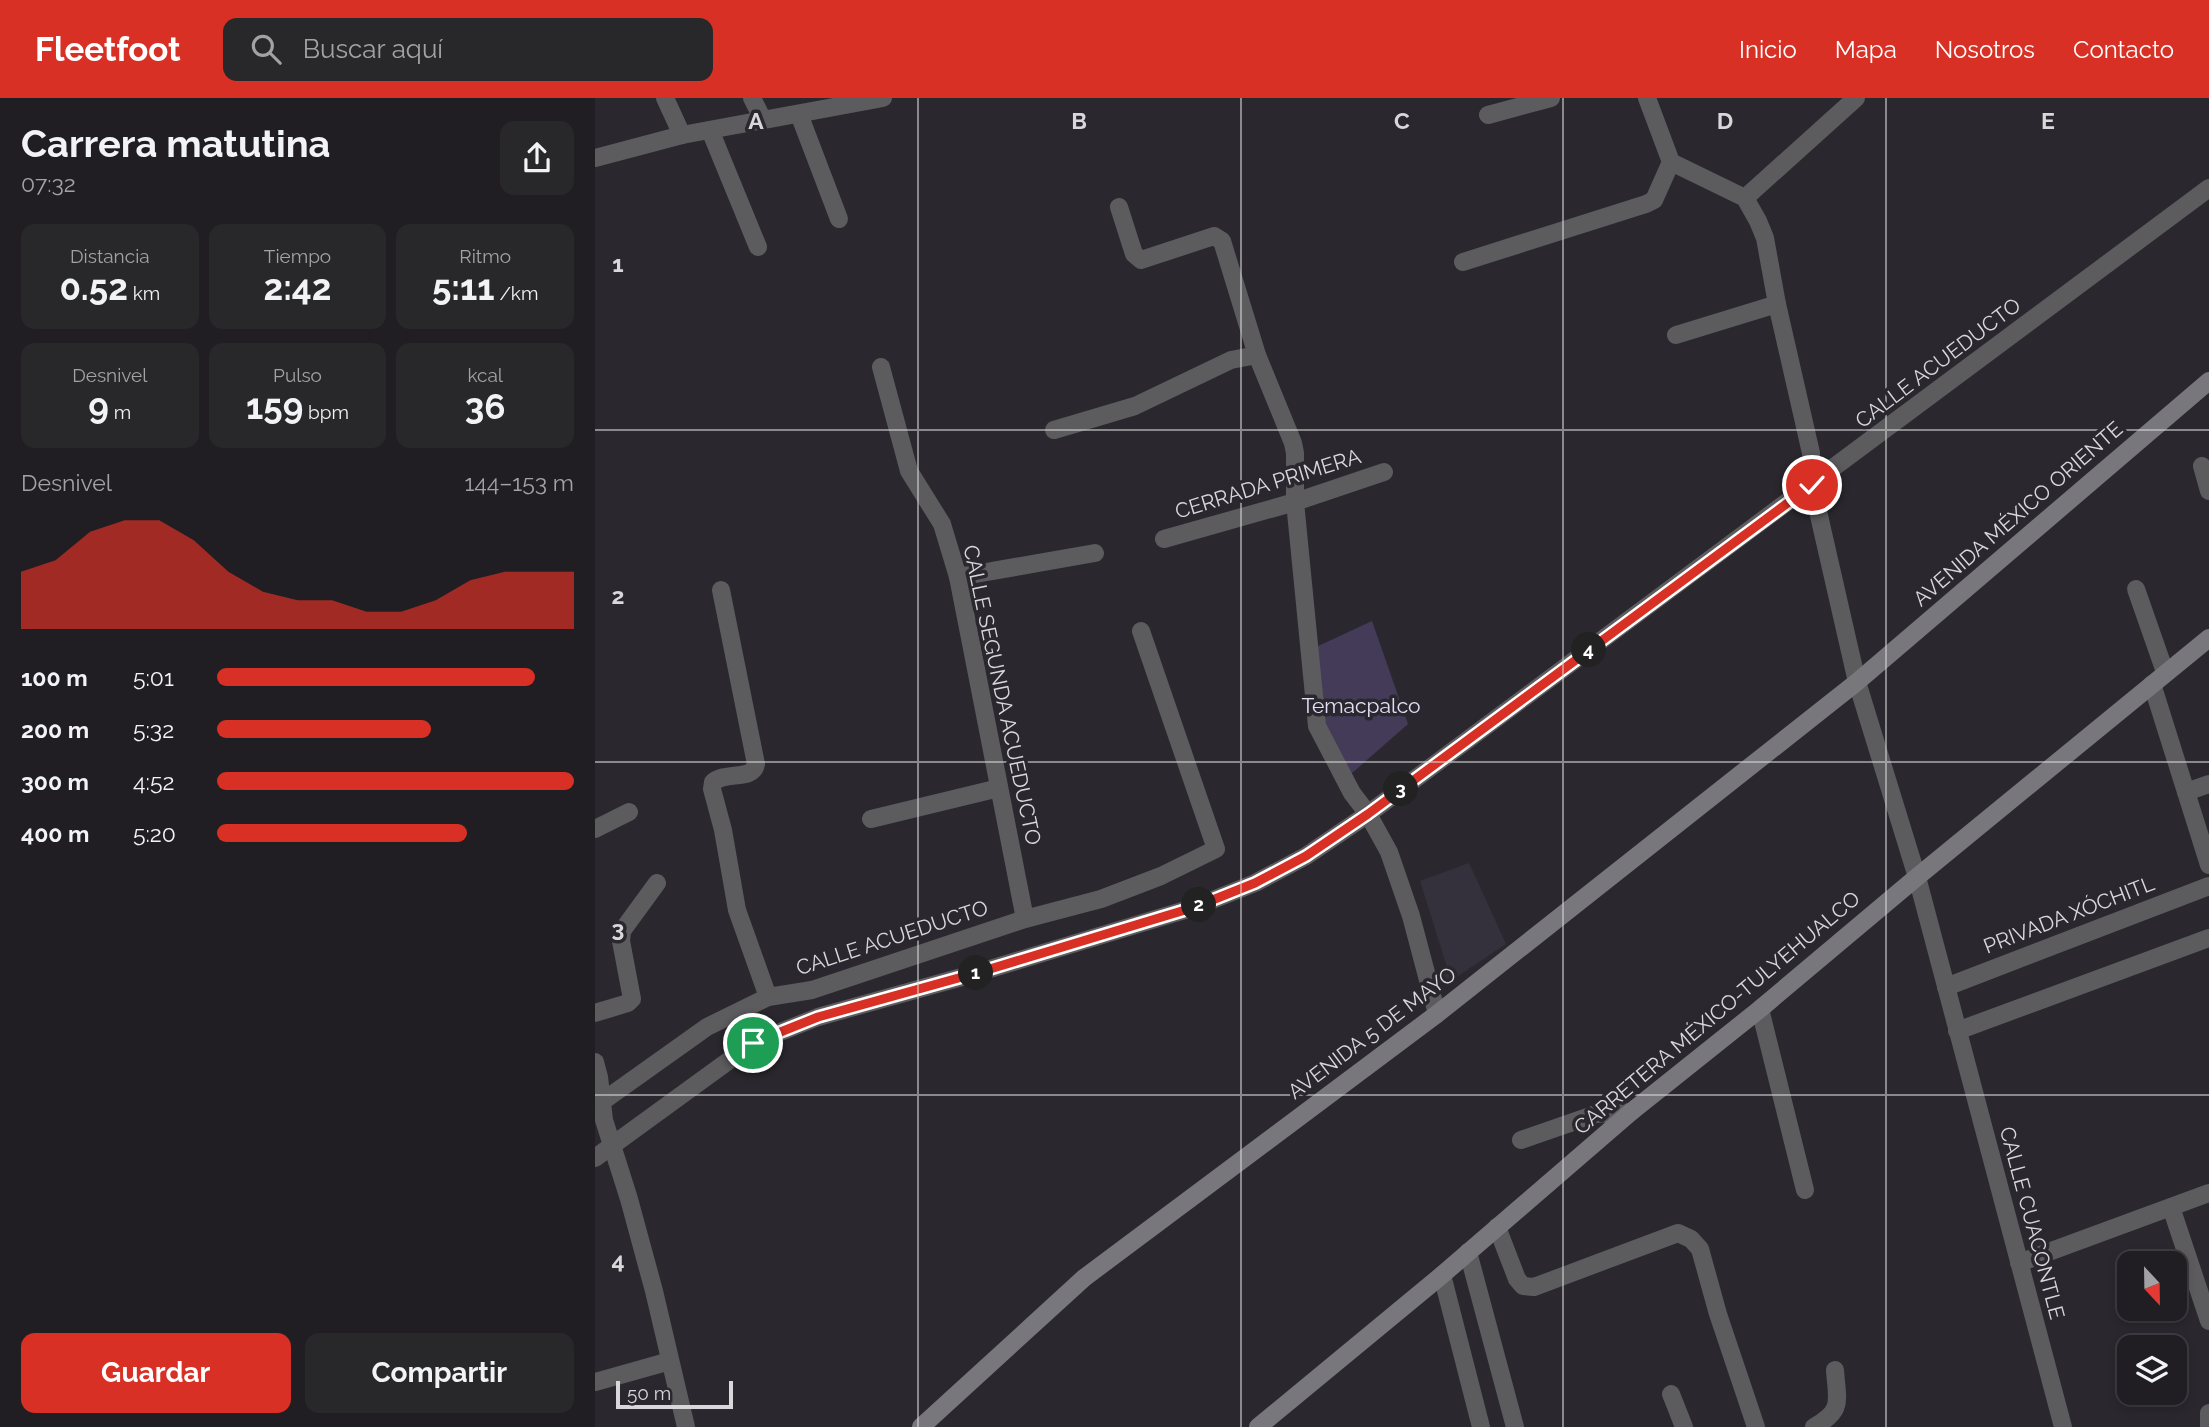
<!DOCTYPE html>
<html lang="es">
<head>
<meta charset="utf-8">
<style>
  :root { --surface:#201e22; --page:#28272a; --text:#f1f3f6; --muted:#a2a2a5; --line:#3d3c40; --accent:#d93025 }
  body { margin:0; font-family:Raleway,sans-serif; background:var(--page); color:var(--text); height:100vh; display:flex; flex-direction:column; font-size:26px; white-space:nowrap }
  * { box-sizing:border-box; margin:0 }
  p { font-size:23px; color:var(--muted) }
  .icon { flex:none; width:38px; height:38px; fill:none; stroke:currentColor; stroke-width:2; stroke-linecap:round; stroke-linejoin:round }
  .map { position:relative; flex:1; overflow:hidden }
  .details { display:flex; flex-direction:column; background:var(--surface); width:595px }
  .details>* { flex:none }
  .needle { width:46px; rotate:158deg }
  .tools { position:absolute; left:1522px; top:1153px; display:grid; gap:14px }
  .tools a { display:grid; place-items:center; width:70px; height:70px; border-radius:14px; background:var(--surface); box-shadow:0 4px 10px #0003,0 0 0 2px var(--line); font-size:35px }
  .scale { position:absolute; left:21px; bottom:18px; width:117px; box-sizing:border-box; padding-left:7px; border:4px solid #d8d8db; border-top:0; font-size:19px; line-height:24px; white-space:nowrap; color:#d8d8db; -webkit-text-stroke:5px #2a282e; paint-order:stroke }
  .pin { position:absolute; display:grid; place-items:center; width:60px; height:60px; color:#fff; margin:-30px; border:4px solid #fff; border-radius:50%; box-shadow:0 2px 7px #0007 }
  .km { position:absolute; width:35px; height:35px; margin:-18px; border-radius:50%; background:#222; color:#fff; font-size:19px; line-height:35px; text-align:center }
  .round { display:grid; place-items:center; flex:none; width:74px; height:74px; border-radius:14px; background:var(--page) }
  .head { display:flex; align-items:center; justify-content:space-between; height:119px; padding:0 21px }
  h1 { font-size:38px; font-weight:700; line-height:52px }
  .figures { display:grid; grid-template-columns:repeat(3,1fr); gap:10px; height:119px; padding:7px 21px }
  .figures div { display:grid; align-content:center; border-radius:14px; background:var(--page); text-align:center }
  .figures b { font-size:35px; font-weight:700 }
  .figures small { font-size:19px; font-weight:400 }
  .figures p { font-size:19px }
  .chart { height:196px; padding:14px 21px }
  .chart p { display:flex; justify-content:space-between }
  .chart svg { width:100%; height:126px; margin-top:7px; fill:var(--accent); opacity:.7 }
  .action { display:flex; gap:14px; margin-top:auto; padding:14px 21px }
  .action a { flex:1; height:80px; border-radius:14px; background:var(--accent); color:#fff; font-size:28px; font-weight:700; line-height:80px; text-align:center }
  .action a+a { background:var(--page); color:var(--text) }
  ul { padding:0 21px; list-style:none; font-size:23px }
  li { display:grid; grid-template-columns:112px 84px 1fr; align-items:center; height:52px }
  li i { height:18px; border-radius:9px; background:var(--accent) }
  header { display:flex; align-items:center; gap:42px; box-sizing:border-box; height:98px; padding:0 35px; background:var(--accent); color:#fff }
  header strong { font-size:33px }
  nav { display:flex; gap:38px; margin-inline-start:auto; font-size:24px }
  .search { width:490px; height:63px; background:var(--page); display:flex; align-items:center; gap:18px; box-sizing:border-box; padding:0 24px; border-radius:14px; color:var(--muted); font-size:26px }
  main { display:flex; flex:1; min-height:0 }
  .map>svg:first-child { display:block }
  .built { fill:#34313c }
  .green { fill:#433b58 }
  .lines { fill:none; stroke-linecap:round; stroke-linejoin:round }
  .minor { stroke:#5c5c5e; stroke-width:18 }
  .tertiary { stroke:#5c5c5e; stroke-width:18 }
  .secondary { stroke:#78777c; stroke-width:18 }
  .route-casing { stroke:#fff; stroke-width:14 }
  .route { stroke:#d93025; stroke-width:9 }
  .grid { fill:none; stroke:#d8d8db; stroke-width:2; stroke-opacity:0.55 }
  .labels { text-anchor:middle; stroke-width:7; stroke-linejoin:round; paint-order:stroke }
  .street-label { font-size:21px; fill:#d8d8db; stroke:#2a282e }
  .park-label { font-size:21px; fill:#e4dff7; stroke:#2a282e }
  .grid-label { font-size:23px; text-anchor:middle; font-weight:bold; fill:#d8d8db; stroke:#2a282e; stroke-width:7; stroke-linejoin:round; paint-order:stroke }
</style>
</head>
<body>
<header>
<strong>Fleetfoot</strong>
<div class="search"><svg class="icon" aria-label="search" viewBox="0 0 24 24"><circle cx="10" cy="10" r="6"/><path d="M15 15l6 6"/></svg>Buscar aquí</div>
<nav><a>Inicio</a><a>Mapa</a><a>Nosotros</a><a>Contacto</a></nav>
</header>
<main>
<section class="details">
<div class="head"><div><h1>Carrera matutina</h1><p>07:32</p></div><a class="round"><svg class="icon" aria-label="share" viewBox="0 0 24 24"><path d="M12 15V3M7 8l5-5 5 5M5 13v7h14v-7"/></svg></a></div>
<div class="figures">
<div><p>Distancia</p><b>0.52<small> km</small></b></div>
<div><p>Tiempo</p><b>2:42</b></div>
<div><p>Ritmo</p><b>5:11<small> /km</small></b></div>
</div>
<div class="figures">
<div><p>Desnivel</p><b>9<small> m</small></b></div>
<div><p>Pulso</p><b>159<small> bpm</small></b></div>
<div><p>kcal</p><b>36</b></div>
</div>
<div class="chart"><p><span>Desnivel</span>144–153 m</p>
<svg viewBox="0 0 160 44" preserveAspectRatio="none"><path d="M0 44V24L10 20L20 10L30 6L40 6L50 13L60 24L70 31L80 34L90 34L100 38L110 38L120 34L130 27L140 24L150 24L160 24V44z"/></svg>
</div>
<ul>
<li><b>100 m</b>5:01<i style="width:89%"></i></li>
<li><b>200 m</b>5:32<i style="width:60%"></i></li>
<li><b>300 m</b>4:52<i style="width:100%"></i></li>
<li><b>400 m</b>5:20<i style="width:70%"></i></li>
</ul>
<div class="action"><a>Guardar</a><a>Compartir</a></div>
</section>
<div class="map">
<svg width="1614" height="1329" viewBox="0 0 1614 1329">
  <rect width="100%" height="100%" fill="#2a282e"/>
  <path class="built" d="M 874,765 L 911,846 L 848,888 L 843,880 L 852,869 L 825,783 Z"/>
  <path class="green" d="M 777,523 L 813,626 L 756,676 L 729,626 L 721,549 Z"/>
  <g class="lines">
    <g class="minor">
      <path d="M 70,0 L 87,37"/>
      <path d="M 157,0 L 168,22"/>
      <path d="M 1052,0 L 1076,64 L 1150,100 L 1163,123 L 1170,140 L 1182,206 L 1216,355 L 1217,387 L 1262,584 L 1322,779 L 1468,1329"/>
      <path d="M 204,16 L 244,121"/>
      <path d="M 893,17 L 956,0"/>
      <path d="M 115,32 L 163,149"/>
      <path d="M 0,60 L 87,37 L 288,0"/>
      <path d="M 1150,100 L 1261,0"/>
      <path d="M 524,109 L 539,156 L 546,162 L 619,138 L 627,143 L 662,257 L 698,345 L 700,355 L 700,404 L 722,628 L 757,695 L 773,716 L 794,754 L 816,818 L 842,916"/>
      <path d="M 868,164 L 1051,106 L 1059,102 L 1076,64"/>
      <path d="M 1081,237 L 1182,206"/>
      <path d="M 286,269 L 314,373 L 347,426 L 363,479 L 430,821"/>
      <path d="M 459,332 L 540,308 L 636,262 L 662,257"/>
      <path d="M 1607,368 L 1614,393"/>
      <path d="M 569,441 L 700,404 L 789,374"/>
      <path d="M 363,479 L 500,455"/>
      <path d="M 1541,491 L 1570,574"/>
      <path d="M 126,492 L 161,666 C 158,683 131,673 118,684 L 117,691 L 128,732 L 142,812 L 173,899"/>
      <path d="M 1557,586 L 1614,767"/>
      <path d="M 1591,694 L 1614,686"/>
      <path d="M 276,721 L 404,690"/>
      <path d="M 0,731 L 34,714"/>
      <path d="M 1351,889 L 1614,788"/>
      <path d="M 1165,911 L 1210,1092"/>
      <path d="M 0,915 L 33,905 L 37,901 L 26,843 L 27,833 L 62,785"/>
      <path d="M 1362,933 L 1614,840"/>
      <path d="M 0,964 L 4,979 L 9,1022 L 34,1101 L 59,1193 L 91,1329"/>
      <path d="M 8,1003 L 112,929 L 173,899 L 217,892 L 430,821 L 506,801 L 566,778 L 621,751 L 546,533"/>
      <path d="M 926,1042 L 1001,1016 L 1036,1014"/>
      <path d="M 1576,1109 L 1614,1223"/>
      <path d="M 902,1129 L 922,1181 L 928,1188 L 939,1189 L 1083,1135 L 1096,1141 L 1105,1151 L 1123,1216 L 1161,1329"/>
      <path d="M 873,1154 L 920,1329"/>
      <path d="M 1424,1165 L 1614,1095"/>
      <path d="M 847,1177 L 886,1329"/>
      <path d="M 0,1284 L 75,1263"/>
      <path d="M 1076,1296 L 1089,1329"/>
      <path d="M 1614,1315 L 1614,1329"/>
      <path d="M 1219,1329 C 1249,1312 1242,1303 1240,1272"/>
    </g>
    <path class="tertiary" d="M 0,1060 L 158,945 L 223,919 L 385,874 L 600,809 L 660,785 L 711,758 L 773,716 L 1614,90"/>
    <g class="secondary">
      <path d="M 326,1329 L 489,1180 L 842,916 L 1262,584 L 1614,283"/>
      <path d="M 663,1329 L 847,1177 L 1036,1014 L 1165,911 L 1322,779 L 1614,540"/>
    </g>
  </g>
  <g class="lines">
    <g class="route-casing">
      <path id="route" d="M 158,945 L 223,919 L 385,874 L 600,809 L 660,785 L 711,758 L 773,716 L 1217,387"/>
    </g>
    <use href="#route" class="route"/>
  </g>
  <path class="grid" d="M 323,0 L 323,1329M 646,0 L 646,1329M 968,0 L 968,1329M 1291,0 L 1291,1329M 0,332 L 1614,332M 0,664 L 1614,664M 0,997 L 1614,997"/>
  <g class="labels">
    <g class="street-label">
      <text transform="translate(1343 265) rotate(-37)" y="7">CALLE ACUEDUCTO</text>
      <text transform="translate(673 386) rotate(-17)" y="7">CERRADA PRIMERA</text>
      <text transform="translate(1423 416) rotate(-41)" y="7">AVENIDA MÉXICO ORIENTE</text>
      <text transform="translate(407 597) rotate(78)" y="7">CALLE SEGUNDA ACUEDUCTO</text>
      <text transform="translate(1474 817) rotate(-21)" y="7">PRIVADA XÓCHITL</text>
      <text transform="translate(297 840) rotate(-18)" y="7">CALLE ACUEDUCTO</text>
      <text transform="translate(1122 915) rotate(-40)" y="7">CARRETERA MÉXICO-TULYEHUALCO</text>
      <text transform="translate(777 935) rotate(-37)" y="7">AVENIDA 5 DE MAYO</text>
      <text transform="translate(1437 1125) rotate(75)" y="7">CALLE CUACONTLE</text>
    </g>
    <g class="park-label">
      <text x="766" y="615">Temacpalco</text>
    </g>
  </g>
  <g class="grid-label">
    <text x="161" y="31">A</text>
    <text x="484" y="31">B</text>
    <text x="807" y="31">C</text>
    <text x="1130" y="31">D</text>
    <text x="1453" y="31">E</text>
    <text x="23" y="174">1</text>
    <text x="23" y="506">2</text>
    <text x="23" y="839">3</text>
    <text x="23" y="1171">4</text>
  </g>
</svg>
<div class="tools">
<a><svg class="needle" viewBox="-14 -14 28 28"><path d="M0-13l5 13h-10z" fill="#e53935"/><path d="M0 13l5-13h-10z" fill="#a2a2a5"/></svg></a>
<a><svg class="icon" aria-label="layers" viewBox="0 0 24 24"><path d="M12 4l9 5-9 5-9-5zM3 14l9 5 9-5"/></svg></a>
</div>
<div class="scale">50 m</div>
<div class="pin" style="left:158px;top:945px;background:#1e9e55"><svg class="icon" aria-label="arrive" viewBox="0 0 24 24"><path d="M6 21V4h12l-3 4 3 4H6"/></svg></div>
<div class="pin" style="left:1217px;top:387px;background:#d93025"><svg class="icon" aria-label="check" viewBox="0 0 24 24"><path d="M5 12l5 5 9-10"/></svg></div>
<b class="km" style="left:381px;top:875px">1</b>
<b class="km" style="left:604px;top:807px">2</b>
<b class="km" style="left:806px;top:691px">3</b>
<b class="km" style="left:994px;top:552px">4</b>
</div>
</main>
</body>
</html>
